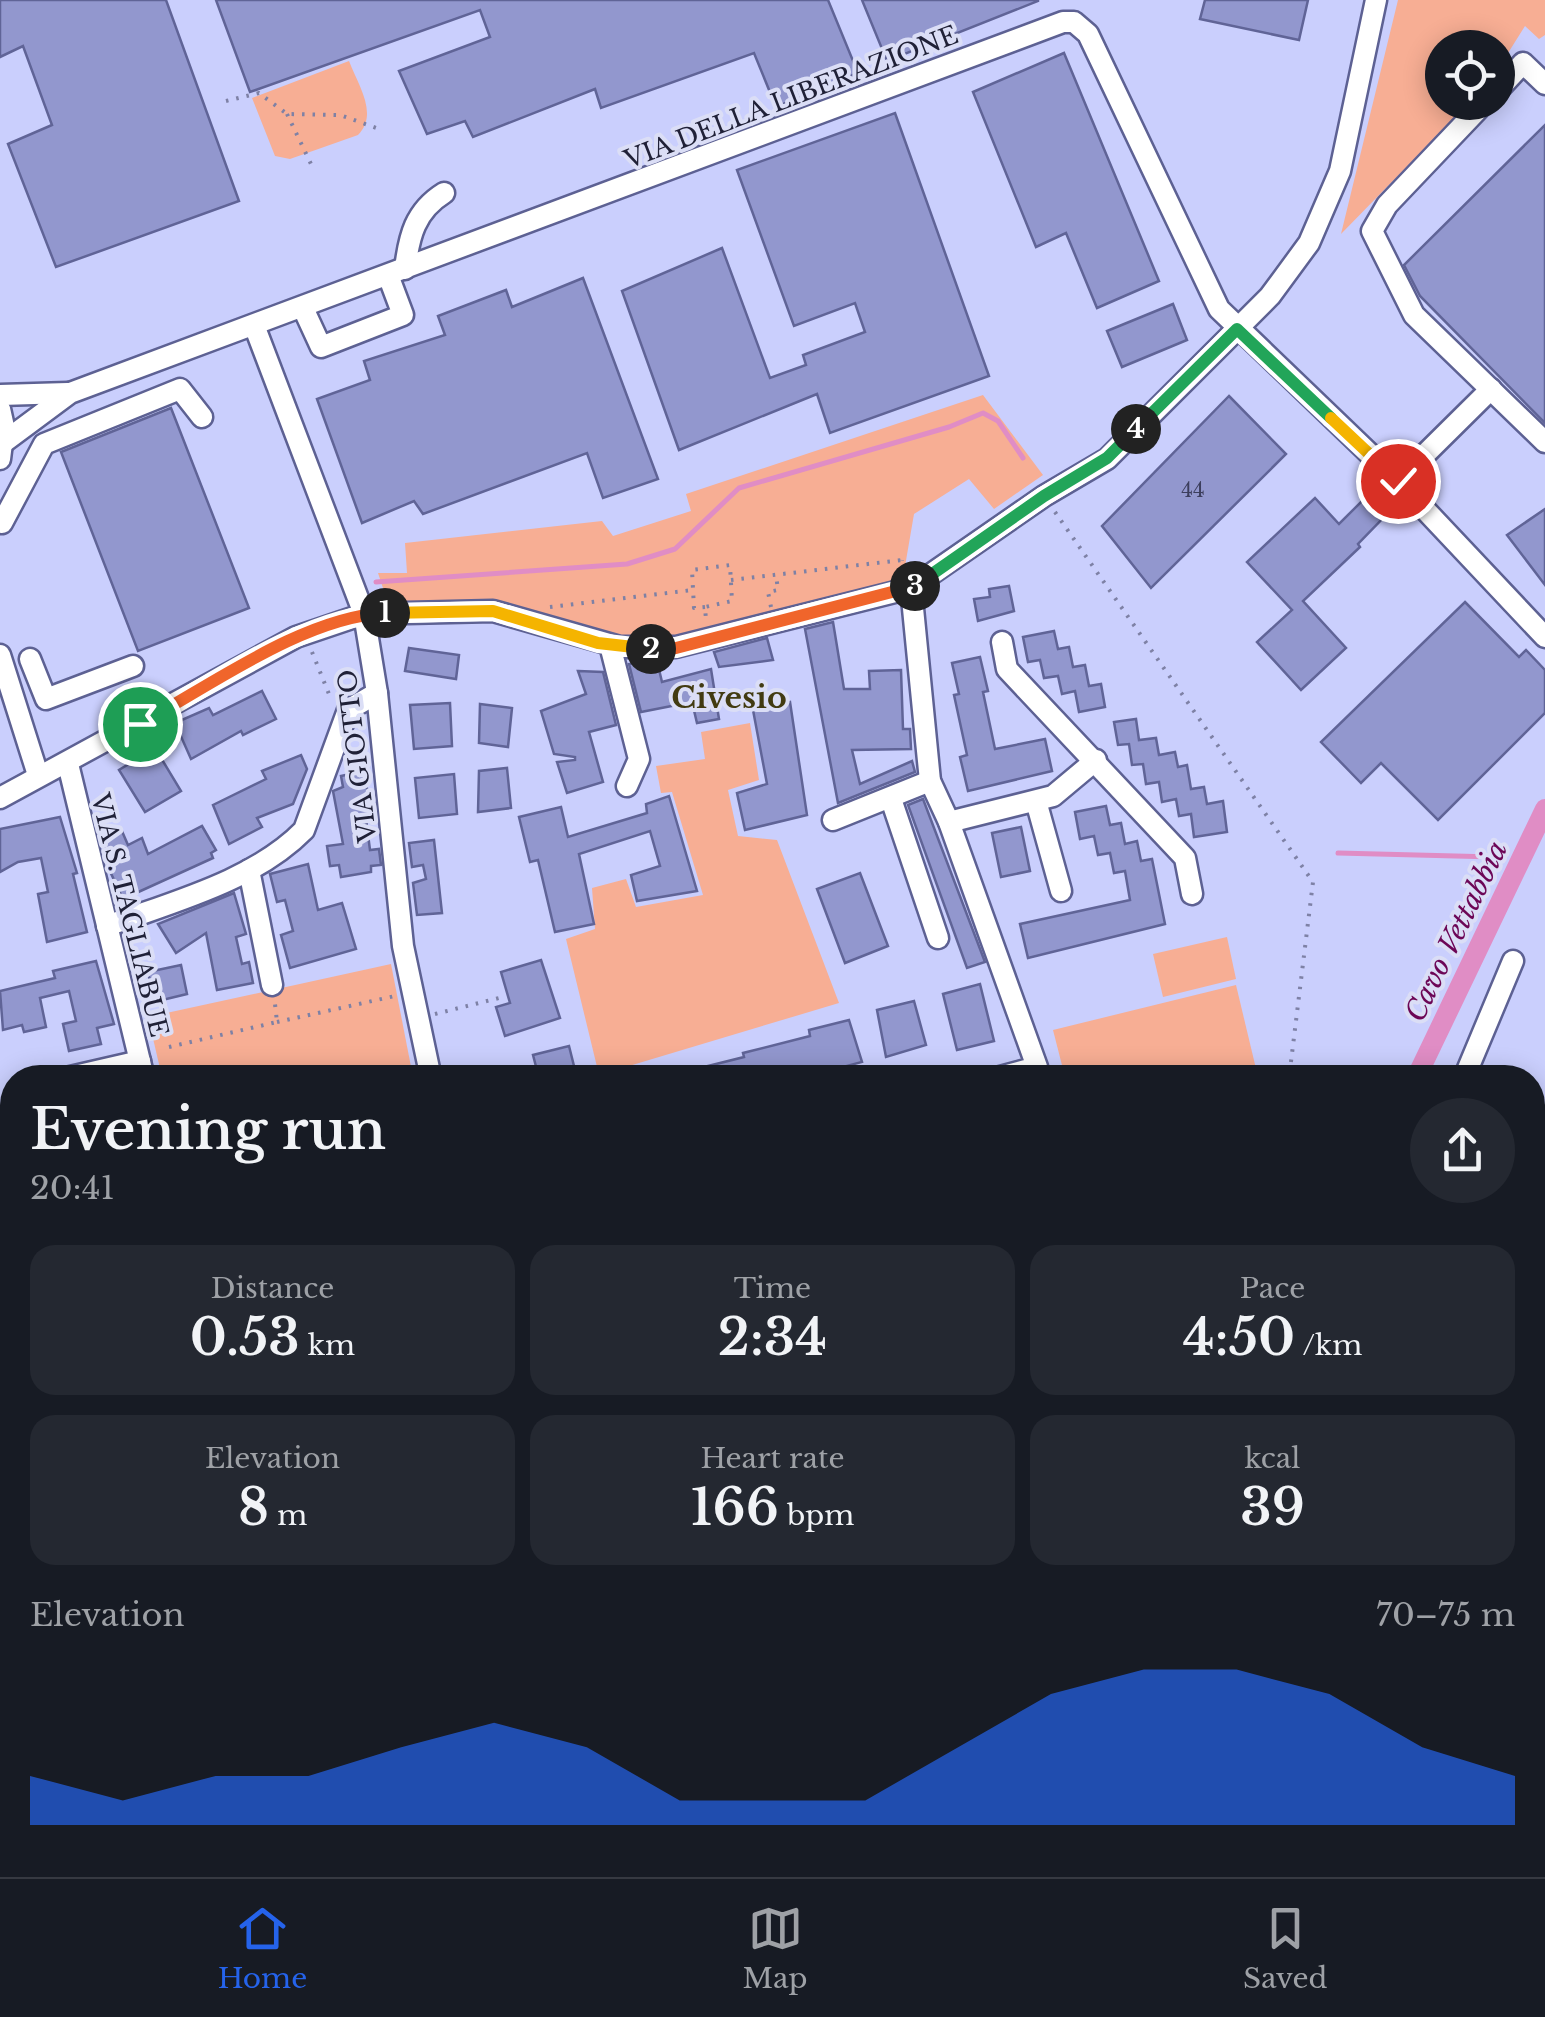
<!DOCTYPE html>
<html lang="en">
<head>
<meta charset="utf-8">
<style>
  :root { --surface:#171b24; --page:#242831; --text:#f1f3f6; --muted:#9ea1a6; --line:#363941; --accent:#2563eb }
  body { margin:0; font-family:"Libre Baskerville",serif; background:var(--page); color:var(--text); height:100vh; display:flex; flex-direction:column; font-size:38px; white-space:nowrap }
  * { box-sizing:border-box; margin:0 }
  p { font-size:32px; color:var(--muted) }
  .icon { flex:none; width:55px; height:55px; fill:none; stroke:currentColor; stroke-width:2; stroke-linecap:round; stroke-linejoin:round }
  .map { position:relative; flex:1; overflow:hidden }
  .side { position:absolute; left:0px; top:1065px; width:1545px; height:812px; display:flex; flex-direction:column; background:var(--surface); border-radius:40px 40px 0 0; box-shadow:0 5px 25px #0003 }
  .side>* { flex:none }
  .controls { position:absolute; left:1425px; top:30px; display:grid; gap:20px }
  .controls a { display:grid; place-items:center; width:90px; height:90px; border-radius:50%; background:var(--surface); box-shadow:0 5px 25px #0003; font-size:50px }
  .pin { position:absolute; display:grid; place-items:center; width:85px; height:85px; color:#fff; margin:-42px; border:5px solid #fff; border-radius:50%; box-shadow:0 2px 10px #0007 }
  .km { position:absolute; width:50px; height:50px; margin:-25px; border-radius:50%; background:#222; color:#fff; font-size:28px; line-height:50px; text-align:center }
  .round { display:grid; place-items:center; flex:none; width:105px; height:105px; border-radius:52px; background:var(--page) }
  .overview { display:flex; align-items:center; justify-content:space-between; height:170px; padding:0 30px }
  h1 { font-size:55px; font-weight:600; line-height:75px }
  .figures { display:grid; grid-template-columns:repeat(3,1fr); gap:15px; height:170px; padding:10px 30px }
  .figures div { display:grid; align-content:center; border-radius:25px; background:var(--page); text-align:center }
  .figures b { font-size:50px; font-weight:600 }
  .figures small { font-size:28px; font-weight:400 }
  .figures p { font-size:28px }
  .chart { height:280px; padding:20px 30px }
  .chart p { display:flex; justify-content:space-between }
  .chart svg { width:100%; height:180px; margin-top:10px; fill:var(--accent); opacity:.7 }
  .dock { display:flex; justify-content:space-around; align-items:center; height:140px; border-top:2px solid var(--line); background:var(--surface); font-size:28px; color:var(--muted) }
  .dock a { display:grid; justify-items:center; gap:5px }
  .dock .active { color:var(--accent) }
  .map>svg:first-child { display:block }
  .green { fill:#f7ae94 }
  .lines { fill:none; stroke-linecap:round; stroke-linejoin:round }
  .stream { stroke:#e08dc5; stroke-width:5 }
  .canal { stroke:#e08dc5; stroke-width:20 }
  .building { fill:#9297ce; stroke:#606497; stroke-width:2.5 }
  .minor-casing { stroke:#5d6193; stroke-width:25 }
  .path { stroke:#7e81a5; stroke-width:4; stroke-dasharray:2.5 8; stroke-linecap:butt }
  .minor { stroke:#fff; stroke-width:20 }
  .split-1-casing { stroke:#fff; stroke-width:20 }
  .split-2-casing { stroke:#fff; stroke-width:20 }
  .split-3-casing { stroke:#fff; stroke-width:20 }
  .split-4-casing { stroke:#fff; stroke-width:20 }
  .split-5-casing { stroke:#fff; stroke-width:20 }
  .split-6-casing { stroke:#fff; stroke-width:20 }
  .split-1 { stroke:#f0652b; stroke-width:12 }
  .split-2 { stroke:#f5b400; stroke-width:12 }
  .split-3 { stroke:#f0652b; stroke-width:12 }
  .split-4 { stroke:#22a559; stroke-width:12 }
  .split-5 { stroke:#22a559; stroke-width:12 }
  .split-6 { stroke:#f5b400; stroke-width:12 }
  .labels { text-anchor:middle; stroke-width:8; stroke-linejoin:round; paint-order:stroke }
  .number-label { font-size:20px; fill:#3c3e5d }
  .street-label { font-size:25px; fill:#202137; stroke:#dbdef6 }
  .water-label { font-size:28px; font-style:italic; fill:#6c0656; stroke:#dbdef6 }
  .quarter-label { font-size:30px; font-weight:bold; fill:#423b11; stroke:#dbdef6 }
</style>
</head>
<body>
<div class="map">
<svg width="1545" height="1877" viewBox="0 0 1545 1877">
  <rect width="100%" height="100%" fill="#cacffd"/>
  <g class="green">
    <path d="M 1398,0 L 1545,0 L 1545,35 L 1539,39 L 1525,26 L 1498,69 L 1498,48 L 1442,48 L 1442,102 L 1469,103 L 1341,234 Z"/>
    <path d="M 349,61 C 358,85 379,114 358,135 L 290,159 L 275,156 L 252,98 Z"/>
    <path d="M 983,395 L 1043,475 L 994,509 L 969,479 L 914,514 L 903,578 L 881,590 L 834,595 L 672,637 L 626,639 L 504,605 L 388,603 L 378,573 L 407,573 L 405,543 L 602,521 L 613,536 L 691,511 L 686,494 Z"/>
    <path d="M 750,723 L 759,780 L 728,790 L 738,836 L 777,840 L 839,1003 L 599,1075 L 566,939 L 595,929 L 592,888 L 626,879 L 636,907 L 703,895 L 672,792 L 661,793 L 656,766 L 705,759 L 701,732 Z"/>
    <path d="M 1227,937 L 1236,979 L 1163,997 L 1153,954 Z"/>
    <path d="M 391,964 L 413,1077 L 162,1077 L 148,1017 Z"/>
    <path d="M 1236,985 L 1258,1077 L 1065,1077 L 1053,1030 Z"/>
  </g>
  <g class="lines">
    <g class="stream">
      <path d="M 376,582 L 627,564 L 675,549 L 739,488 L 949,427 L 983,413 L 998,421 L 1023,458"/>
      <path d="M 1338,853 L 1495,857"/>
    </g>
    <g class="canal">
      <path d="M 1416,1078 L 1545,809"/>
      <path d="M 590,1877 L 625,1865"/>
    </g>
  </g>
  <g class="building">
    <path d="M 0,0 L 166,0 L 239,201 L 56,267 L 8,144 L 52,125 L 23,46 L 0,57 Z"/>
    <path d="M 216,0 L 828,0 L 858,73 L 776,107 L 754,53 L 601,108 L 595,89 L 473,137 L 465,121 L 427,134 L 399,71 L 490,37 L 480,10 L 250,92 Z"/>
    <path d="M 862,0 L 1038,0 L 1038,1 L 887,61 Z"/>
    <path d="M 1205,0 L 1308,0 L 1299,40 L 1200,19 Z"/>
    <path d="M 1064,53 L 1159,281 L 1097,308 L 1066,233 L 1036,247 L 973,92 Z"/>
    <path d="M 895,113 L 989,376 L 830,433 L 817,394 L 679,450 L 622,291 L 722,248 L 770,378 L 806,365 L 803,355 L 865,332 L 855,303 L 794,326 L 737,170 Z"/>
    <path d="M 1545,125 L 1545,423 L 1420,296 L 1404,265 Z"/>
    <path d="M 583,278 L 658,479 L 603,498 L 587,453 L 423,514 L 414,501 L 362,523 L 317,399 L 370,380 L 364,361 L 445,335 L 438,316 L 506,290 L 512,307 Z"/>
    <path d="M 1173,304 L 1187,340 L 1122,367 L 1107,331 Z"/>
    <path d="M 1229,396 L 1286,454 L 1151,588 L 1102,526 Z"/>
    <path d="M 171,408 L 249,608 L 138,651 L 61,452 Z"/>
    <path d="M 1368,495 L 1387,514 L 1358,544 L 1360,547 L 1303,601 L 1346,648 L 1301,690 L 1257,642 L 1292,610 L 1247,562 L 1315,498 L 1339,524 Z"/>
    <path d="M 1545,509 L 1545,585 L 1507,535 Z"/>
    <path d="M 1009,586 L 1014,611 L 978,621 L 974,599 L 990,597 L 989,589 Z"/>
    <path d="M 1465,602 L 1519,657 L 1526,650 L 1545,670 L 1545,713 L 1438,820 L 1381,763 L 1361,783 L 1321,742 Z"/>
    <path d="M 833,622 L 844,689 L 870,689 L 869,671 L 901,670 L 903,729 L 910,729 L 911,749 L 852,750 L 860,784 L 912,761 L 915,772 L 838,803 L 805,629 Z"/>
    <path d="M 1054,631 L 1058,649 L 1069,647 L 1073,667 L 1085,665 L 1089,686 L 1101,684 L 1105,707 L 1079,712 L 1075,691 L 1062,694 L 1058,676 L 1044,678 L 1040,660 L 1028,662 L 1023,637 Z"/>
    <path d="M 767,638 L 773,660 L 719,667 L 714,652 Z"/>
    <path d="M 409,648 L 459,655 L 456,679 L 405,671 Z"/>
    <path d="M 980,657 L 988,691 L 983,692 L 995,749 L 1045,739 L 1052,771 L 968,791 L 960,757 L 967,755 L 954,695 L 959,694 L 952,663 Z"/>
    <path d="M 657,661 L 662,682 L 711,669 L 719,719 L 697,723 L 692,702 L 641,712 L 629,664 Z"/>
    <path d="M 578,671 L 603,672 L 616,725 L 589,732 L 603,782 L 567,793 L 557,762 L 575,760 L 575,757 L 554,754 L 541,711 L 586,694 Z"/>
    <path d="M 262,691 L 276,719 L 243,735 L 241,731 L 191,759 L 175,723 L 209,708 L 213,715 Z"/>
    <path d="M 790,702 L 807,815 L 745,830 L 737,793 L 767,784 L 753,710 Z"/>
    <path d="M 450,703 L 452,746 L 414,749 L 410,705 Z"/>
    <path d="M 480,704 L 512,708 L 508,747 L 479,743 Z"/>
    <path d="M 1136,719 L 1139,740 L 1156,738 L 1159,755 L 1175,752 L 1178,767 L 1187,765 L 1191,789 L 1204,787 L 1207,804 L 1223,801 L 1227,832 L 1194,837 L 1191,814 L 1179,816 L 1176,799 L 1162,802 L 1159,782 L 1146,784 L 1143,764 L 1132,765 L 1129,744 L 1118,745 L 1114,722 Z"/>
    <path d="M 155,748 L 181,791 L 145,812 L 119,770 Z"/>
    <path d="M 301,755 L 307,769 L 293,804 L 257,818 L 262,827 L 229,844 L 213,805 L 266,779 L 262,771 Z"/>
    <path d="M 507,768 L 511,808 L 478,812 L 479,771 Z"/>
    <path d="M 364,771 L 372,818 L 366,819 L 370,850 L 379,849 L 381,865 L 371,866 L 371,872 L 341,877 L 339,865 L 330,866 L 327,846 L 343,844 L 333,791 L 343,787 L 341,776 Z"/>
    <path d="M 454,774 L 457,814 L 419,818 L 415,778 Z"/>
    <path d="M 669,796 L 697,891 L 637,901 L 631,875 L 660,866 L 650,831 L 579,854 L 594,924 L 555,932 L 538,860 L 530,862 L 519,817 L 561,807 L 568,837 L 647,813 L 646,804 Z"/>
    <path d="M 923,799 L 985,962 L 967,968 L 908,805 Z"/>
    <path d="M 1106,806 L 1110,825 L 1121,823 L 1125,844 L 1137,841 L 1141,861 L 1152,859 L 1165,924 L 1028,958 L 1020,924 L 1130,900 L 1125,871 L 1114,873 L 1110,853 L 1098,855 L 1094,836 L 1080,839 L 1075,812 Z"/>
    <path d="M 60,817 L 77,873 L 73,874 L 87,932 L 47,942 L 38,894 L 48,892 L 41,858 L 18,862 L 0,872 L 0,829 Z"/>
    <path d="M 202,826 L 216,850 L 211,853 L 213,858 L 123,899 L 108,867 L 103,837 L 121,829 L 128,845 L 142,838 L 148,854 Z"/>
    <path d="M 1021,827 L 1030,871 L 1001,877 L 992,833 Z"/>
    <path d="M 434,840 L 442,913 L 417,915 L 413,883 L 426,879 L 423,865 L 412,867 L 409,843 Z"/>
    <path d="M 308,864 L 318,910 L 342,903 L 356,949 L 290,968 L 281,935 L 293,931 L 285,900 L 277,902 L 270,874 Z"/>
    <path d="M 860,873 L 888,946 L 845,963 L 817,889 Z"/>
    <path d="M 234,893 L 246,934 L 236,937 L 242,964 L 249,962 L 253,983 L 217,990 L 206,933 L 176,953 L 158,924 Z"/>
    <path d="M 541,960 L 560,1018 L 505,1036 L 496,1007 L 510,1003 L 501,972 Z"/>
    <path d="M 96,961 L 114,1024 L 97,1028 L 101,1044 L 69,1051 L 63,1024 L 76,1021 L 69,991 L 40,998 L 46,1027 L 24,1032 L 22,1025 L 3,1030 L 0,991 L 55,978 L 53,971 Z"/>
    <path d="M 181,965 L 187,994 L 154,1002 L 148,972 Z"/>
    <path d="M 980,984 L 994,1041 L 957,1050 L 943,994 Z"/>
    <path d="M 914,1001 L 926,1045 L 886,1057 L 877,1010 Z"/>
    <path d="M 849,1020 L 862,1062 L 802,1078 L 685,1078 L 684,1072 L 744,1057 L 743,1053 L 810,1036 L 809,1030 Z"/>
    <path d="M 569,1046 L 577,1078 L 539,1078 L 533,1055 Z"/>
  </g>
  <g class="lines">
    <g class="minor-casing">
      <g id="minor">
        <path d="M 1498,90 L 1523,63 L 1545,84"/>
        <path d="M 1485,102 L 1387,205 L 1372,231 L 1414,315 L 1545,442"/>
        <path d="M 405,269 C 409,236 415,211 444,193"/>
        <path d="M 303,308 L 321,347 L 403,315 L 388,275"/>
        <path d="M 254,325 L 364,614 L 377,693 L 403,946 L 431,1078"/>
        <path d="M 0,395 L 68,393"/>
        <path d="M 0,409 L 4,427 L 0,459"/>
        <path d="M 4,442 L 70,393 L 1063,22 L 1074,22 L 1088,34 L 1219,309 L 1398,481 L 1545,637"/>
        <path d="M 1398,481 L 1491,389"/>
        <path d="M 2,523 L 44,444 L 180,389 L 202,417"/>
        <path d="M 911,588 L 930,781 L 949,822 L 1037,1067 L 996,1078"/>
        <path d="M 1002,642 L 1007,669 L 1185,858 L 1192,894"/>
        <path d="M 610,645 L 639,759 L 627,786"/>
        <path d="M 0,655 L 38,775"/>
        <path d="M 30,659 L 46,699 L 133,666"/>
        <path d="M 68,764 L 144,1078"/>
        <path d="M 0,798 L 296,637 L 364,614 L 493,611 L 620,647 L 676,647 L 911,588 L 1044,496 L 1107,459 L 1270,296 L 1309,243 L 1340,171 L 1376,0"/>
        <path d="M 891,799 L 938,938"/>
        <path d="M 1036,801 L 1061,891"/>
        <path d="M 833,820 L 930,781"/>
        <path d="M 949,822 L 1053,796 L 1096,760"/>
        <path d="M 249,870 L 272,985"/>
        <path d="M 107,926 C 172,902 254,881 304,830 L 348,710 L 377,693"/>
        <path d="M 66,1078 L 140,1061"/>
        <path d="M 1464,1078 L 1513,961"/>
        <path d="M 0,1282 L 12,1279"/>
        <path d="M 1532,1411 L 1545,1418"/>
        <path d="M 1532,1504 L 1545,1484"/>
        <path d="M 0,1659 L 12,1657"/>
        <path d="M 1532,1723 L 1545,1731"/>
      </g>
    </g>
    <g class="path">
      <path d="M 226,101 L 259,93 L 287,114 L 340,115 L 382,130"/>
      <path d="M 287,114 L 311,164"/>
      <path d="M 1055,512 L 1313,882 L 1289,1078"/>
      <path d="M 901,571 L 902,560"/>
      <path d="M 731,580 L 902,560 L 912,567"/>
      <path d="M 550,607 L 693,590"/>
      <path d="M 705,607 L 694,608 L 692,570 L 730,565 L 732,601 L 705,607 L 706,620"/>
      <path d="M 771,607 L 768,592 L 778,590 L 776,575"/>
      <path d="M 312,652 L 331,699"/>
      <path d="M 435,1014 L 503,997"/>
      <path d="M 277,1022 L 395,996"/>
      <path d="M 169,1047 L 277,1022 L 275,1004"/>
      <path d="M 1318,1865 L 1334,1877"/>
    </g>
    <use href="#minor" class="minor"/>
  </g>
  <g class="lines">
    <g class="split-1-casing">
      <path id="split-1" d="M 140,724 C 210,686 304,617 385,613"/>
    </g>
    <g class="split-2-casing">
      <path id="split-2" d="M 385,613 L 493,611 L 598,643 L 651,649"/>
    </g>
    <g class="split-3-casing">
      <path id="split-3" d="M 651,649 L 676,648 L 915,586"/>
    </g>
    <g class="split-4-casing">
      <path id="split-4" d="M 915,586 L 1044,496 L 1107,458 L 1136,429"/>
    </g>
    <g class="split-5-casing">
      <path id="split-5" d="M 1136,429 L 1237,329 L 1331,418"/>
    </g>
    <g class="split-6-casing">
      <path id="split-6" d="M 1331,418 L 1398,481"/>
    </g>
    <use href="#split-1" class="split-1"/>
    <use href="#split-2" class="split-2"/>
    <use href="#split-3" class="split-3"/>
    <use href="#split-4" class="split-4"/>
    <use href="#split-5" class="split-5"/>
    <use href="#split-6" class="split-6"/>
  </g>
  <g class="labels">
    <g class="number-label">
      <text x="1193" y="497">44</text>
    </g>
    <g class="street-label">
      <text transform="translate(791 97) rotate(-21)" y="9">VIA DELLA LIBERAZIONE</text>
      <text transform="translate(357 756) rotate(-97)" y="9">VIA GIOTTO</text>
      <text transform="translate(130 915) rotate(76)" y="9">VIA S. TAGLIABUE</text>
    </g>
    <g class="water-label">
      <text transform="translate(1456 931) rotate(-64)" y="10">Cavo Vettabbia</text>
    </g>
    <g class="quarter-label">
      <text x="729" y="708">Civesio</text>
    </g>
  </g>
</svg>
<div class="controls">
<a><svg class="icon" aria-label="locate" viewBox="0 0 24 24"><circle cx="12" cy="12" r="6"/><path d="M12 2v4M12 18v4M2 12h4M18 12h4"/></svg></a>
</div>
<div class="pin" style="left:140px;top:724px;background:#1e9e55"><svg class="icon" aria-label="arrive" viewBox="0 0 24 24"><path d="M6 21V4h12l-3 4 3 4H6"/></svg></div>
<div class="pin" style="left:1398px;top:481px;background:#d93025"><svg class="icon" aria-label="check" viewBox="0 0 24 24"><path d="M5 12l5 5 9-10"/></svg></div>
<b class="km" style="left:385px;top:613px">1</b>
<b class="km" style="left:651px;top:649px">2</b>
<b class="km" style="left:915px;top:586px">3</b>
<b class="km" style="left:1136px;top:429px">4</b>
<section class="side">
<div class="overview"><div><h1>Evening run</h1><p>20:41</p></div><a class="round"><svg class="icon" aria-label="share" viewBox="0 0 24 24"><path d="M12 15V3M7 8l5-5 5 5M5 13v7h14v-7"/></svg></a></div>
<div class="figures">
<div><p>Distance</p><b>0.53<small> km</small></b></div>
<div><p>Time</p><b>2:34</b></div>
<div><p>Pace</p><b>4:50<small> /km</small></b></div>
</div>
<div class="figures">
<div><p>Elevation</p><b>8<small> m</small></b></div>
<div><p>Heart rate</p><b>166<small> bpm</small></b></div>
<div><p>kcal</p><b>39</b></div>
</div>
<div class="chart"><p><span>Elevation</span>70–75 m</p>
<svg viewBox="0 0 160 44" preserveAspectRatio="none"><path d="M0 44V32L10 38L20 32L30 32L40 25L50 19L60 25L70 38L80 38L90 38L100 25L110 12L120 6L130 6L140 12L150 25L160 32V44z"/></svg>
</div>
</section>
</div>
<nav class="dock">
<a class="active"><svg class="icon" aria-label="home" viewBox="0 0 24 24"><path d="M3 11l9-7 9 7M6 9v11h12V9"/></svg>Home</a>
<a><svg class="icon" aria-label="map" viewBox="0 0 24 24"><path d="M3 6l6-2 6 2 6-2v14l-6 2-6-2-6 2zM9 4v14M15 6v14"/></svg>Map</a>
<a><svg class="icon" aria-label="saved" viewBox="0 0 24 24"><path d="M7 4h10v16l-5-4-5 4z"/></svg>Saved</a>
</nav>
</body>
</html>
